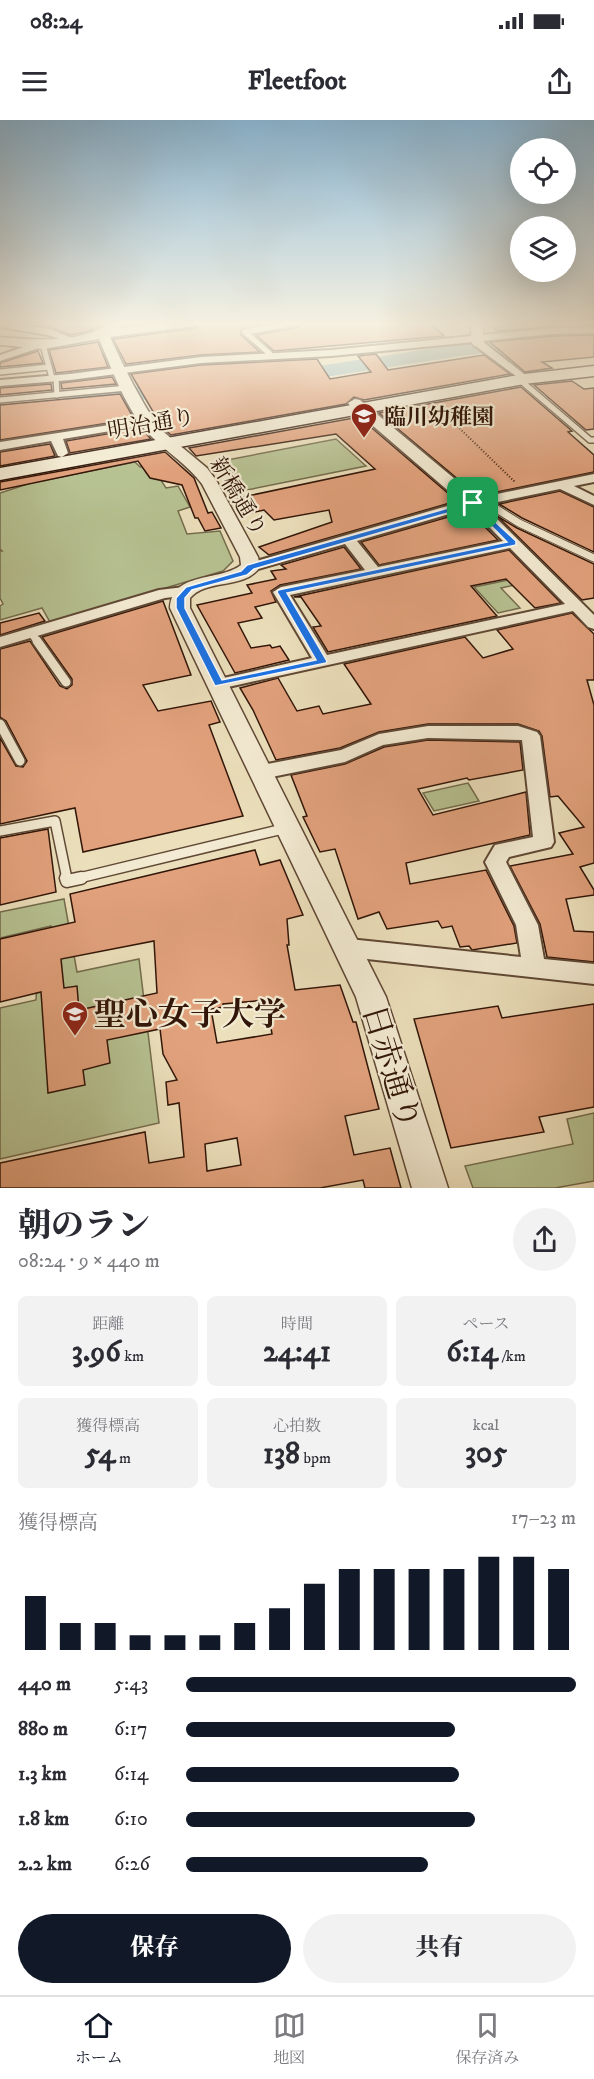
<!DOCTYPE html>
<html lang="ja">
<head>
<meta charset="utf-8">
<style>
  :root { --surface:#fff; --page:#f2f2f3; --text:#2b2b33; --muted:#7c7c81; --line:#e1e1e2; --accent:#111827 }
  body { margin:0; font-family:"IM FELL DW Pica","Noto Serif JP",serif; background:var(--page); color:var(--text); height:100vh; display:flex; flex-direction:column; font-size:22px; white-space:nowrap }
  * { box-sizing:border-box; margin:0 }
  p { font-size:20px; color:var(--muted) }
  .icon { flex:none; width:33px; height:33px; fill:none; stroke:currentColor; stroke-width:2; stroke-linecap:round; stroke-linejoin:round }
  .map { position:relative; height:1068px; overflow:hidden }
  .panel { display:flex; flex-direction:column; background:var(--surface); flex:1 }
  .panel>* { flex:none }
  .fabs { position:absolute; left:510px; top:18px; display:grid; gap:12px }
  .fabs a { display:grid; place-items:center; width:66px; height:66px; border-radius:50%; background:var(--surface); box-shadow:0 6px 24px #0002; font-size:30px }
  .pin { position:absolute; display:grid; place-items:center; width:51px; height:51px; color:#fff; margin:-26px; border-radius:12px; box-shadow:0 3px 9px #0006 }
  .round { display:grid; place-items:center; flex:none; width:63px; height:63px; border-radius:32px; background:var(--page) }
  .overview { display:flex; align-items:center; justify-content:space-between; height:102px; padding:0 18px }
  h1 { font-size:33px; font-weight:800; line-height:45px }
  .figures { display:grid; grid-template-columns:repeat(3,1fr); gap:9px; height:102px; padding:6px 18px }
  .figures div { display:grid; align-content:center; border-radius:9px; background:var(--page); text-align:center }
  .figures b { font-size:30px; font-weight:800 }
  .figures small { font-size:16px; font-weight:400 }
  .figures p { font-size:16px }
  .chart { height:168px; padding:12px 18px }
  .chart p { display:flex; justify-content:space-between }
  .chart svg { width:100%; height:108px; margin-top:6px; stroke:var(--accent); stroke-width:6 }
  .button { display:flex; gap:12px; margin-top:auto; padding:12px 18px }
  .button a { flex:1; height:69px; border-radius:36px; background:var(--accent); color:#fff; font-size:24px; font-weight:800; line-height:69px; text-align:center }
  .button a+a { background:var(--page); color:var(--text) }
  ul { padding:0 18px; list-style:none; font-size:20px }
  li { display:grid; grid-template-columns:96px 72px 1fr; align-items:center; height:45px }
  li i { height:15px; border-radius:8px; background:var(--accent) }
  .status { display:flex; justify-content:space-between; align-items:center; height:42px; padding:0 30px; background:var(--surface); direction:ltr }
  .status svg { height:16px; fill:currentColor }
  header { display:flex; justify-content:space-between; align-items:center; height:78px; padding:0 18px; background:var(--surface); font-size:27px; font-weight:800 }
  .menu { display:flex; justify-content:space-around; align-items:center; height:84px; border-top:2px solid var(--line); background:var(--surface); font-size:16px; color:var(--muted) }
  .menu a { display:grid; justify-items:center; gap:3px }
  .menu .selected { color:var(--accent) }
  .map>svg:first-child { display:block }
  .green { fill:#b7c292; stroke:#746c4d; stroke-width:1.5 }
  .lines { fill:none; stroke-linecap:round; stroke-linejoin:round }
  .river { fill:#9cbbba; fill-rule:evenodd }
  .building { fill:#e2a27d; stroke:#311508; stroke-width:1.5; fill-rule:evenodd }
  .service-far3-casing { stroke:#604835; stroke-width:8 }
  .service-far2-casing { stroke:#604835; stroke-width:9 }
  .service-far1-casing { stroke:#604835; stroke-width:12 }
  .service-casing { stroke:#604835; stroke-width:15 }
  .minor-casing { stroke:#604835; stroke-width:4 }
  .tertiary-casing { stroke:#604835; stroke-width:3 }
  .secondary-casing { stroke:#311508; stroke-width:3 }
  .path { stroke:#311508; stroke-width:2; stroke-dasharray:1 2; stroke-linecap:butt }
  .service-far3 { stroke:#f3ebd3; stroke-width:5 }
  .service-far2 { stroke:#f3ebd3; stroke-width:7 }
  .service-far1 { stroke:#f3ebd3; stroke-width:9 }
  .service { stroke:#f3ebd3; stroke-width:12 }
  .minor { fill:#f3ebd3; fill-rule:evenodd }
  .tertiary { fill:#f3ebd3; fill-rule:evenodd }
  .secondary { fill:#f3ebd3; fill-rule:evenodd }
  .route { fill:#1a73e8; stroke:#fff; stroke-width:1.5; fill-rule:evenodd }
  .labels { text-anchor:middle; stroke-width:4.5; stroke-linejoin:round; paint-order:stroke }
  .far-poi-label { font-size:22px; font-weight:bold; fill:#311508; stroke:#f3ebd3; text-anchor:start }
  .far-street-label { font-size:22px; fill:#311508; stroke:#f3ebd3 }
  .near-poi-label { font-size:32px; font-weight:bold; fill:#311508; stroke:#f3ebd3; text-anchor:start }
  .near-street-label { font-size:32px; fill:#311508; stroke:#f3ebd3 }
</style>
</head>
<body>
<div class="status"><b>08:24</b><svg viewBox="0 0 49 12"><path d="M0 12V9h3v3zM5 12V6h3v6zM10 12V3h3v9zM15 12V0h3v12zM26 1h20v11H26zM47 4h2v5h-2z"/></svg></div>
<header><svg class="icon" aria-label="menu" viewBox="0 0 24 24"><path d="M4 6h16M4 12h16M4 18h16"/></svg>Fleetfoot<svg class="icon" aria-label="share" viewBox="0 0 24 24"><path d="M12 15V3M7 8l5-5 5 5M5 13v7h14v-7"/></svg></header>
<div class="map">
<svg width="594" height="1068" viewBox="0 0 594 1068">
  <rect width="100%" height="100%" fill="#ece0bc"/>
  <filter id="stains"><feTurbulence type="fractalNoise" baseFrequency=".00333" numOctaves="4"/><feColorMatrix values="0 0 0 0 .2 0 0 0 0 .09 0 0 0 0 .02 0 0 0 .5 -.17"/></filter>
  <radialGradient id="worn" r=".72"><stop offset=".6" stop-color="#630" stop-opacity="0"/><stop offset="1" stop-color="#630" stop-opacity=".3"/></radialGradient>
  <g class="green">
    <path d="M 336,319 L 366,346 L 247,370 L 222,341 Z"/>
    <path d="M 135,342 L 140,347 L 151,345 L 166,368 L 178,366 L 190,387 L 178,391 L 187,414 L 220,411 L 233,441 L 223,451 L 50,502 L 42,488 L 0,500 L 0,486 L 3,484 L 0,478 L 0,431 L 2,431 L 0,429 L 0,373 L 31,363 Z"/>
    <path d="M 514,459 L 519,464 L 501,468 L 520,488 L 498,493 L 474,467 Z"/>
    <path d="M 468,663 L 479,681 L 434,691 L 423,673 Z"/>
    <path d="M 64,779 L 77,852 L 139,839 L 159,1003 L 0,1039 L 0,888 L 36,880 L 37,858 L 58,852 L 51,806 L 0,818 L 0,792 Z"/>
    <path d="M 594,993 L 594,1061 L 555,1068 L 473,1068 L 465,1046 L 573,1024 L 567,999 Z"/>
  </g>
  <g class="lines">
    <g class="river">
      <path d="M 594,215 L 594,227 L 523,229 L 467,235 L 280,264 L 272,263 L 269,258 L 272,253 L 280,252 L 467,223 L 523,217 Z"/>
      <path d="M 187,262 L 195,264 L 198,269 L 195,274 L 94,285 L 0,308 L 0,294 L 94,271 Z"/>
    </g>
  </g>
  <g class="building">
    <path d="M 40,202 L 107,202 L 86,212 L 70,215 L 51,207 L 39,205 Z"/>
    <path d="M 203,202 L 273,202 L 244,207 L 241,210 L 241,215 L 260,232 L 201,235 L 126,244 L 113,219 L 195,208 Z"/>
    <path d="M 304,202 L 429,202 L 444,216 L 274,231 L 256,215 L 300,207 Z"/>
    <path d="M 487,202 L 594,202 L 594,205 L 497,211 Z"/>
    <path d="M 594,215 L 594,237 L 542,242 L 552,248 L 525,252 L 490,222 L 553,216 Z"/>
    <path d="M 98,222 L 108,247 L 56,253 L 49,230 Z"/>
    <path d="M 38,231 L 43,243 L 0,247 L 0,243 Z"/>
    <path d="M 376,234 L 388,250 L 484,235 L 510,254 L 364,280 L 354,277 L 346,284 L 171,315 L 162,307 L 131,254 L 201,245 L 317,239 L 330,259 L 371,252 L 358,236 Z"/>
    <path d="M 112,257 L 116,264 L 62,269 L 61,263 Z"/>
    <path d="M 572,261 L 584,269 L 594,268 L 594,309 L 586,310 L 534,265 Z"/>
    <path d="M 51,264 L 52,270 L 0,275 L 0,268 Z"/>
    <path d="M 521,267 L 572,311 L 568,312 L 594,335 L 594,352 L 478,376 L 379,293 Z"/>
    <path d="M 120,274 L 134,299 L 0,320 L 0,285 Z"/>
    <path d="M 359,297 L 457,381 L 269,435 L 259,427 L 332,402 L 329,390 L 274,400 L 264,390 L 251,393 L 238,378 L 375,349 L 336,314 L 196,336 L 189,328 Z"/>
    <path d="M 141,308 L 151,319 L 70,333 L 66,321 Z"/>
    <path d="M 50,324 L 55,336 L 0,346 L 0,332 Z"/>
    <path d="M 165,332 L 194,358 L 208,393 L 212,392 L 221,408 L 205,411 L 198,398 L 195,398 L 182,365 L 150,358 L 138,341 L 0,370 L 0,362 Z"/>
    <path d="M 560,371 L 594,387 L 594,432 L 522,398 L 499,384 Z"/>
    <path d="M 469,391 L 498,420 L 379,445 L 361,422 Z"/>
    <path d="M 497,396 L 517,408 L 594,444 L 594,478 L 582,480 Z"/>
    <path d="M 344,427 L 361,449 L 280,465 L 271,471 L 276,482 L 255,487 L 262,498 L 238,503 L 251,528 L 270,525 L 272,528 L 280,526 L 289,540 L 235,553 L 197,485 L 252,473 L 247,465 L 276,459 L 271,451 L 286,449 L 281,445 Z"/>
    <path d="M 509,430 L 561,483 L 535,488 L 506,459 L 471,466 L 497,496 L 328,532 L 313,507 L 321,506 L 301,477 L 294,477 Z"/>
    <path d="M 163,481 L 191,555 L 143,565 L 158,591 L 211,581 L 220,602 L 209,605 L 243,696 L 83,732 L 75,688 L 0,704 L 0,618 L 16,646 L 23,647 L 27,641 L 6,601 L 0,597 L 0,529 L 30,521 L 60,566 L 67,569 L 72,565 L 72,559 L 42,517 Z"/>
    <path d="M 39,493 L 45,501 L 0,515 L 0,503 Z"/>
    <path d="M 572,493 L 594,514 L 594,560 L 587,560 L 594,585 L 594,743 L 580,747 L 594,770 L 594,775 L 566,779 L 574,811 L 594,812 L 594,842 L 547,837 L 540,804 L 510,746 L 573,734 L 559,713 L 584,707 L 558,676 L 550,677 L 542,616 L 539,611 L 518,604 L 428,604 L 379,612 L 340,628 L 276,640 L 253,590 L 240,568 L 278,558 L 297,591 L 319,586 L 323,594 L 371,584 L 344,544 L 465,517 L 483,538 L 513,529 L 497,510 Z"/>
    <path d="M 428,620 L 520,622 L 523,650 L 469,660 L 467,658 L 418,669 L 433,695 L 526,672 L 530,715 L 406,743 L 410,764 L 486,750 L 514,806 L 517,823 L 472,830 L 469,826 L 460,827 L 452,806 L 442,808 L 438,801 L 387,809 L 379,792 L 358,799 L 335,729 L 320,732 L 303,697 L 307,696 L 291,655 L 345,644 L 384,627 Z"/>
    <path d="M 48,709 L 56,772 L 0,785 L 0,718 Z"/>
    <path d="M 255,730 L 260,745 L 280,740 L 303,795 L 287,799 L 289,825 L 287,825 L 295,870 L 340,865 L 353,902 L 356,902 L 379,989 L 345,996 L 354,1035 L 390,1028 L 401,1068 L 365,1068 L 363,1060 L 320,1068 L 0,1068 L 0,1043 L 145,1012 L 149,1043 L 184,1037 L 179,983 L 168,985 L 166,962 L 177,960 L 163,934 L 160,909 L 107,920 L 110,943 L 83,950 L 85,965 L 48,973 L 41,872 L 0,882 L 0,819 L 75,802 L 70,774 ZM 154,821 L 157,873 L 79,890 L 77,866 L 64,868 L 61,839 ZM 266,880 L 272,914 L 217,923 L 211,889 L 223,887 L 223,884 ZM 237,1018 L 241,1045 L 207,1051 L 205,1024 Z"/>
    <path d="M 594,884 L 594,987 L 539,997 L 544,1012 L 451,1028 L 414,899 L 498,886 L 502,898 Z"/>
  </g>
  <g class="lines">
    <g class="service-far3-casing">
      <g id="service-far3">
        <path d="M 24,208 L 35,202"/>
        <path d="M 43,225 L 52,258"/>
        <path d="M 270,234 L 245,212 L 299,202"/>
        <path d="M 0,252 L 49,247"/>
        <path d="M 56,258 L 57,275"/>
        <path d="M 520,260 L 590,320 L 594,320"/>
        <path d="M 0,280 L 127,268"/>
      </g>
    </g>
    <g class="service-far2-casing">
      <g id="service-far2">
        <path d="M 484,381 L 519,403 L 594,438"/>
        <path d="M 31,513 L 38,522"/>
      </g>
    </g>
    <g class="service-far1-casing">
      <g id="service-far1">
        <path d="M 37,521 L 66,562"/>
        <path d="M 0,604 L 20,641"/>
        <path d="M 0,711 L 55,701 L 67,759"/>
        <path d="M 75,759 L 287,708"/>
      </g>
    </g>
    <g class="service-casing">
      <path id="service" d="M 66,758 L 67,761 L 81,758"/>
    </g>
    <g class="minor-casing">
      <g id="minor">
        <path d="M 0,202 L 50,209 L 76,220 L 71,223 L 48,215 L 0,207 Z"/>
        <path d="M 594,207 L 594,213 L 553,214 L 482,221 L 528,257 L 529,259 L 524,262 L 474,225 L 474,222 L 331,236 L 201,243 L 70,260 L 0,266 L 0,260 L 70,254 L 201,237 L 331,230 L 553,208 Z"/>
        <path d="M 35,223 L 39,224 L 39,228 L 0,241 L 0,235 Z"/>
        <path d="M 148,299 L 152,300 L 152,304 L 63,319 L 68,333 L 62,337 L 58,336 L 51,321 L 0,330 L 0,322 Z"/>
        <path d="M 594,354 L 594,362 L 574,366 L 594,376 L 594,385 L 560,369 L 483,385 L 594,495 L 594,509 L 588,507 L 573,491 L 219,569 L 213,568 L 210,564 L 213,560 L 219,559 L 312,538 L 273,472 L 281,467 L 365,450 L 345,424 L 251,451 L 246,450 L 244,447 L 246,444 L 468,380 ZM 470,388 L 503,421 L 378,447 L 357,421 ZM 510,428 L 565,484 L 327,535 L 290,475 Z"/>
        <path d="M 184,467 L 189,469 L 192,472 L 189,475 L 165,478 L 0,527 L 0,517 L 159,470 Z"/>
        <path d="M 428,606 L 518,606 L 537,612 L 540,616 L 554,722 L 551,727 L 509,737 L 506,742 L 538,805 L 544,839 L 594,844 L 594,864 L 349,837 L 341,835 L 338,828 L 341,821 L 349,819 L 521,837 L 516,805 L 485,742 L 495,725 L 533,717 L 522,620 L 428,618 L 383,625 L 345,642 L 262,659 L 255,657 L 253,652 L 255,647 L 262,645 L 341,630 L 379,614 Z"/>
      </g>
    </g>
    <g class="tertiary-casing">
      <g id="tertiary">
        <path d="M 111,202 L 124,202 L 118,208 L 168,202 L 201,202 L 195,206 L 110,217 C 125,249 140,280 160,309 L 207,348 L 216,360 L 258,437 L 260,447 C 244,470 207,458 190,478 L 190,488 L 386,877 L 448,1068 L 412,1068 L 356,877 L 170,488 C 172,451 219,462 241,445 L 240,437 L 202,364 C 188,345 168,333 151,316 C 127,293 112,249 99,219 L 43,229 L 0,225 L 0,217 C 34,220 82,224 111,202 Z"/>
        <path d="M 470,202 L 482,202 L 484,223 L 482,226 L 474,226 L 472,223 Z"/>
        <path d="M 355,279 L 360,280 L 479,379 L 481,383 L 479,387 L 467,387 L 350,286 L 348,283 Z"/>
      </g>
    </g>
    <g class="secondary-casing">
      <path id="secondary" d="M 594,246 L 594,256 L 524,264 L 0,360 L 0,348 L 524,254 Z"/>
    </g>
    <path class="path" d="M 445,287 L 450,291 L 453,302 L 515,362"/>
    <use href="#service-far3" class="service-far3"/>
    <use href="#service-far2" class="service-far2"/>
    <use href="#service-far1" class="service-far1"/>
    <use href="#service" class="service"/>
    <use href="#minor" class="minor"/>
    <use href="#tertiary" class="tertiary"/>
    <use href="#secondary" class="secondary"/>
  </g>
  <linearGradient id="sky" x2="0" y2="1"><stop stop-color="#89b7d6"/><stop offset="0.58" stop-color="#f6f1e1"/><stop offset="1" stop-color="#f6f1e1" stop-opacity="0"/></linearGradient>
  <rect width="594" height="351" fill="url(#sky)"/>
  <path class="route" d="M 473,381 L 516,421 L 516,425 L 287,473 L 327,541 L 326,543 L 215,566 L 176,488 L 176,478 L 186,467 L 241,451 L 247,445 ZM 472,386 L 507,422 L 278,470 L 277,472 L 316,540 L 222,560 L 185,488 L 185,478 L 192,470 L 247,455 L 254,449 Z"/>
  <defs>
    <g id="school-pin" transform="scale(1.35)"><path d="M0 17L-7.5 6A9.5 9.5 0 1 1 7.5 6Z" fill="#8f2418" stroke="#f3ebd3"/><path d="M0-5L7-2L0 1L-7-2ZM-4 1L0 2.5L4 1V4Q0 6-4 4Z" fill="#fff"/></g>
    <g id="university-pin" transform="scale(1.35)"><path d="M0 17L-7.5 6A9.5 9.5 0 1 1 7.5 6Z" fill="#8f2418" stroke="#f3ebd3"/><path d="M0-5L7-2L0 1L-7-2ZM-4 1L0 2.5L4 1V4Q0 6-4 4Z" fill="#fff"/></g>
  </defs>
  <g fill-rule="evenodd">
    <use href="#school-pin" x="364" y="296"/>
    <use href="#university-pin" x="75" y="894"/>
  </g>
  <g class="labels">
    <g class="far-poi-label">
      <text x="384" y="304">臨川幼稚園</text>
    </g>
    <g class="far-street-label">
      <text transform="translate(151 303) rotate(-10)" y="8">明治通り</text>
      <text transform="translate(239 376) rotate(59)" y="8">新橋通り</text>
    </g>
    <g class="near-poi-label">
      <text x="94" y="905">聖心女子大学</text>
    </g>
    <g class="near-street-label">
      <text transform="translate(392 947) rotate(73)" y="11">日赤通り</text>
    </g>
  </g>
  <rect width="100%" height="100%" filter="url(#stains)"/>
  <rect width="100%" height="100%" fill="url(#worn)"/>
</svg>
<div class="fabs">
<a><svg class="icon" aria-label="locate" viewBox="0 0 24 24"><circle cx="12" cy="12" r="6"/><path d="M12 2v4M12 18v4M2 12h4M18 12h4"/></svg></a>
<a><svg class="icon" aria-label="layers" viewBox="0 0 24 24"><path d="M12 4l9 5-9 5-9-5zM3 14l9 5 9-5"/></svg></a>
</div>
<div class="pin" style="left:473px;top:383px;background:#1e9e55"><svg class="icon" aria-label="arrive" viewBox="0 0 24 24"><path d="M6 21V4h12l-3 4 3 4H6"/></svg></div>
</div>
<section class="panel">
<div class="overview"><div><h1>朝のラン</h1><p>08:24 · 9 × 440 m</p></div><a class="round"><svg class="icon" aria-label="share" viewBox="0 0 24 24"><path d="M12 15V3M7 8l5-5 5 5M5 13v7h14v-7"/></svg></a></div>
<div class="figures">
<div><p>距離</p><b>3.96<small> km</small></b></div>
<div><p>時間</p><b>24:41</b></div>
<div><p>ペース</p><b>6:14<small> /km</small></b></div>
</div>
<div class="figures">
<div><p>獲得標高</p><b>54<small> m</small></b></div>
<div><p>心拍数</p><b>138<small> bpm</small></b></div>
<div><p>kcal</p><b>305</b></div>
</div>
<div class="chart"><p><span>獲得標高</span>17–23 m</p>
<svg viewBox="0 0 160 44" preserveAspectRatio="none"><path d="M5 44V22M15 44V33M25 44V33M35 44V38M45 44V38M55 44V38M65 44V33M75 44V27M85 44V17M95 44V11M105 44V11M115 44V11M125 44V11M135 44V6M145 44V6M155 44V11"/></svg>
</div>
<ul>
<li><b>440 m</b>5:43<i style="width:100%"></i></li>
<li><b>880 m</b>6:17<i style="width:69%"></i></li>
<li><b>1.3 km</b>6:14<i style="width:70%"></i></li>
<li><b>1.8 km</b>6:10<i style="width:74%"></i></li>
<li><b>2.2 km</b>6:26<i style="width:62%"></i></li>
</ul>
<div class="button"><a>保存</a><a>共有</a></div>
</section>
<nav class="menu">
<a class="selected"><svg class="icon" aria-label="home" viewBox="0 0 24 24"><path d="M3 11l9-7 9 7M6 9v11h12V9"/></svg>ホーム</a>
<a><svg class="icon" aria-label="map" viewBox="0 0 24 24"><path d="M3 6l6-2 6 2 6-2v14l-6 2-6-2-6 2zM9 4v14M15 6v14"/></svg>地図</a>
<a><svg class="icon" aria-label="saved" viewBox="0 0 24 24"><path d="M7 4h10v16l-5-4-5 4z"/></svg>保存済み</a>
</nav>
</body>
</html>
